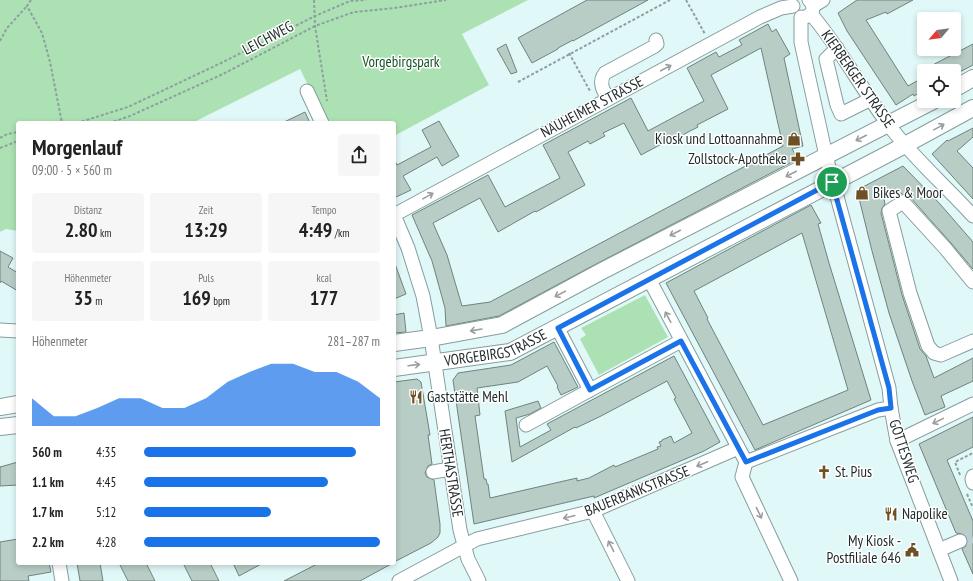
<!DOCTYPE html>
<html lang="de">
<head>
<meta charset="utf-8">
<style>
  :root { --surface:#fff; --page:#f6f6f6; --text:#222; --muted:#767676; --accent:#1a73e8 }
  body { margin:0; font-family:"PT Sans Narrow",sans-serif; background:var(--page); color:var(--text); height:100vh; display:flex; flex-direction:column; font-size:15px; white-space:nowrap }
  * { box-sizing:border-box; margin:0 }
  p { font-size:13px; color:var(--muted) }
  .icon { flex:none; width:22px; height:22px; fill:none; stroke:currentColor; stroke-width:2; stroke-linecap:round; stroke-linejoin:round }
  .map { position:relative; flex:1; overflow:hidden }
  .details { position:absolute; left:16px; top:121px; width:380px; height:444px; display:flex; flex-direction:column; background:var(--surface); border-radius:4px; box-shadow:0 2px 6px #0003 }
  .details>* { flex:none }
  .needle { width:26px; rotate:241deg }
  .fabs { position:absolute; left:917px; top:12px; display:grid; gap:8px }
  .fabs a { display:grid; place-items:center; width:44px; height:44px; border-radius:4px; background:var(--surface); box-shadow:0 2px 6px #0003; font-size:20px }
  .pin { position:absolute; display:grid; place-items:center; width:34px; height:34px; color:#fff; margin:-17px; border:2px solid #fff; border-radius:50%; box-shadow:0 1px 4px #0007 }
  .round { display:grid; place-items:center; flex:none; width:42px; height:42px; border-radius:4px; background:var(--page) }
  .overview { display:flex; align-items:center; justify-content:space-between; height:68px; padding:0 16px }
  h1 { font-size:22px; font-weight:700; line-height:30px }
  .stats { display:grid; grid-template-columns:repeat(3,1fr); gap:6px; height:68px; padding:4px 16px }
  .stats div { display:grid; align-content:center; border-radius:4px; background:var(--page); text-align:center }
  .stats b { font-size:20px; font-weight:700 }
  .stats small { font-size:11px; font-weight:400 }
  .stats p { font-size:11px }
  .chart { height:112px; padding:8px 16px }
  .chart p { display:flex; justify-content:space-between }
  .chart svg { width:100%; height:72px; margin-top:4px; fill:var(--accent); opacity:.7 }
  ul { padding:0 16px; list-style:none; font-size:13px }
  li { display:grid; grid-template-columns:64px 48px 1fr; align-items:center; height:30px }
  li i { height:10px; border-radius:5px; background:var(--accent) }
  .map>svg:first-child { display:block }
  .green { fill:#ace2b3 }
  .building { fill:#b8cdc6; stroke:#70837d; fill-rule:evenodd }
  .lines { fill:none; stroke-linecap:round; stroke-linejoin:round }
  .minor-tunnel { stroke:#bacecf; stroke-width:13; stroke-dasharray:13 6; stroke-linecap:butt }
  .minor-casing { stroke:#879d9e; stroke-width:15 }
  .major-casing { stroke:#879d9e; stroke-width:18 }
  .path { stroke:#8e9fa0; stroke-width:2; stroke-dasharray:3 2; stroke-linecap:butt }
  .minor { stroke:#fff; stroke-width:13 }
  .major { stroke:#fff; stroke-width:16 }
  .oneway { stroke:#9a9e9e }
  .route-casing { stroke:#fff; stroke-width:8 }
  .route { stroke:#1a73e8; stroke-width:5 }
  .labels { text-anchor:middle; stroke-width:3; stroke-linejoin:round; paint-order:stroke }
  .street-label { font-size:15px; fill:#1f2828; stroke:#fff }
  .park-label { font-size:15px; fill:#145225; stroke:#fff }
  .poi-label { font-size:15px; fill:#1f2828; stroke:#fff; text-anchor:start }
</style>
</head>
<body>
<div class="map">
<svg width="973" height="581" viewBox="0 0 973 581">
  <rect width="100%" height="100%" fill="#e1f8f9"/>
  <g class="green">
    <path d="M 0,0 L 528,0 L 462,34 L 489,85 L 394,136 L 394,123 L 340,123 L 338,121 L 326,121 L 300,69 L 192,123 L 18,123 L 18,231 L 6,229 L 0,232 Z"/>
    <path d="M 645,295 L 668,337 L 599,375 L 580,339 L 586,335 L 581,328 Z"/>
  </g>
  <g class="building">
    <path d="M 587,0 L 648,0 L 573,41 L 573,40 L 558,48 L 558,49 L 532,63 L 518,38 Z"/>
    <path d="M 857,0 L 913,0 L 887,14 L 886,12 L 866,20 L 908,86 L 924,77 L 924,90 L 914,96 L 913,94 L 896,105 L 847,31 L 838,13 Z"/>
    <path d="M 768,24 L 772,32 L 776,29 L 790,54 L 784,58 L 803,146 L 792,149 L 798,159 L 598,263 L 499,316 L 446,326 L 445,308 L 432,261 L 412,215 L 488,175 L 505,207 L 560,178 L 543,145 L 631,98 L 648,131 L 704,101 L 687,68 L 716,52 L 719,57 L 742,45 L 739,40 ZM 761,48 L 783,146 L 490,302 L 462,306 L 447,255 L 433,223 L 480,198 L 498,232 L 535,211 L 536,212 L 585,185 L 568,152 L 588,141 L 590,144 L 605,136 L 603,133 L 624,123 L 641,155 L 671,139 L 672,141 L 690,131 L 698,127 L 697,125 L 728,109 L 711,75 Z"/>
    <path d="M 506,44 L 517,72 L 511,74 L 497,49 Z"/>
    <path d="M 973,44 L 973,65 L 954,75 L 954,71 L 921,71 Z"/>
    <path d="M 305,112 L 310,123 L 282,123 Z"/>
    <path d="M 439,121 L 459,156 L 442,166 L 437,157 L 403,176 L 411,190 L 394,198 L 394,159 L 397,165 L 431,147 L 422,130 Z"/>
    <path d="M 973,128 L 973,137 L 957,151 L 973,168 L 973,199 L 932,154 L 947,140 L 948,141 Z"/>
    <path d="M 903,166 L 940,204 L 973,242 L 973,269 L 951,243 L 909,196 L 902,194 L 899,192 L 884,199 L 885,204 L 882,208 L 881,213 L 902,295 L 920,349 L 926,356 L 934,378 L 973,358 L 973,381 L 941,396 L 945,407 L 925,415 L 912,381 L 889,313 L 872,251 L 857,190 Z"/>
    <path d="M 811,205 L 821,223 L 818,224 L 829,263 L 871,400 L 755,450 L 666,283 ZM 802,233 L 848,390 L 763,425 L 707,319 L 708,318 L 694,291 Z"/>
    <path d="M 0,251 L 13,258 L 8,267 L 18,273 L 18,291 L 1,281 L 0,283 Z"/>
    <path d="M 394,264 L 395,264 L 406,294 L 394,299 Z"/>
    <path d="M 404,313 L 406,332 L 394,333 L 394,315 Z"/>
    <path d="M 554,342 L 578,387 L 561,395 L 557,387 L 558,386 L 547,366 L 518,382 L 477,388 L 480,415 L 475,416 L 484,479 L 486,479 L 487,484 L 488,484 L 490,498 L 577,478 L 577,481 L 589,478 L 614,465 L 615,467 L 658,449 L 657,447 L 661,446 L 659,442 L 662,441 L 662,440 L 671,436 L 674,443 L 692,433 L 674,399 L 676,398 L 667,381 L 601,416 L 576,428 L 575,427 L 512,462 L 505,411 L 538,401 L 541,408 L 530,414 L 516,418 L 520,447 L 551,430 L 547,424 L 674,356 L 720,442 L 704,451 L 594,498 L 594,496 L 474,524 L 453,380 L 458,373 L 511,365 Z"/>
    <path d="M 417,379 L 421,382 L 430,435 L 428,435 L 432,464 L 428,466 L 425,473 L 427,477 L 434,480 L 440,524 L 440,533 L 438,537 L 431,543 L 394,562 L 394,382 Z"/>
    <path d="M 973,417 L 973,447 L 947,460 L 973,521 L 973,574 L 962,549 L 967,545 L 967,538 L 964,534 L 956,533 L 919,444 Z"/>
    <path d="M 18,462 L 18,485 L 0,486 L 0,467 Z"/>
    <path d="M 18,539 L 18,563 L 49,563 L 51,572 L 28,576 L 29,581 L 0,581 L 0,542 Z"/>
    <path d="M 77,563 L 100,563 L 103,581 L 80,581 Z"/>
    <path d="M 119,563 L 146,563 L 155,581 L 128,581 Z"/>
    <path d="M 183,563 L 210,563 L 219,581 L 192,581 Z"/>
    <path d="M 233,563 L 263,563 L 239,576 Z"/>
    <path d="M 319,563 L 393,563 L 360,581 L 284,581 Z"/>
  </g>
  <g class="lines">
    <path class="minor-tunnel" d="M 960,541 L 973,536"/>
    <g class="minor-casing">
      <g id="minor">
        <path d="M 813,6 L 823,0"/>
        <path d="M 811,14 C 840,48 861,88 888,124 C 913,158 945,185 973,216"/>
        <path d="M 801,17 L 801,42 L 826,156 L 889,388 L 891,408 L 897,441 L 951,581"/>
        <path d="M 805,17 C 813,15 816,6 809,0"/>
        <path d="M 837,48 L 826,59 L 837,105 L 841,114 L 871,99"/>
        <path d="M 307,91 L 322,123"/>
        <path d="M 608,99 C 603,90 598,82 605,73 L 655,46 L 657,44 L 656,40"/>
        <path d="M 394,215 L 760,17 L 781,8 L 793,6"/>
        <path d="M 394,215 L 408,248 L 423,296 L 431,338 L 460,530 L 468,559 L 479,581"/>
        <path d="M 649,279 L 746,462 L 742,477 L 791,581"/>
        <path d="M 973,282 L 945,248 L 903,202 L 889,211 L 910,293 L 928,346 L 934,353 L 941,355 L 973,341"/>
        <path d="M 558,329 L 590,390 L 681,341"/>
        <path d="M 0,330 L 18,331"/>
        <path d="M 526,425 L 590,390"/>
        <path d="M 897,441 L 973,404"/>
        <path d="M 746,462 L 878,410 L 891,408"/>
        <path d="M 433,472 L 450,469"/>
        <path d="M 973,476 L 972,479 L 973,483"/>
        <path d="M 593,511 L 628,581"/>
        <path d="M 939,550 L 960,541"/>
        <path d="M 59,563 L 62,581"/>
        <path d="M 399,581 L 477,539 L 593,511 L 738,448"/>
      </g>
    </g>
    <g class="major-casing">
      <g id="major">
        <path d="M 954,89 L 973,78"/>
        <path d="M 394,343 L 431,338 L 502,325 L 602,271 L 933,101"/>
        <path id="s1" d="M 394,368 L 510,352 L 905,145 L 973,108"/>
        <path d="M 0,407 L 18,404"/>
        <path d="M 0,427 L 18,425"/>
      </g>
    </g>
    <g class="path">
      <path d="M 31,0 L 27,6 L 42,33 L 50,62 L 62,123"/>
      <path d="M 314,0 L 315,26 L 327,101"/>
      <path d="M 686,0 L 705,34"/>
      <path d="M 0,41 L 7,28 L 27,6"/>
      <path d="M 569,53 L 590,91"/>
      <path d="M 518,82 L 670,0"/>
      <path d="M 77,123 L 128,107 L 221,63 L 315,16 L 350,1 L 366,0"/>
      <path d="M 109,123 L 130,116 L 223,74 L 315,26 L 354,12 L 394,8 L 446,0"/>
      <path d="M 0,138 L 7,134 L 18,132"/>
      <path d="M 0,148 L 18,141"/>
      <path d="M 960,475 L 955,462 L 973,453"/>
      <path d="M 967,494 L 973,508"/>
    </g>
    <use href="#minor" class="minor"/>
    <use href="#major" class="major"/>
  </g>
  <defs><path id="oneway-shaft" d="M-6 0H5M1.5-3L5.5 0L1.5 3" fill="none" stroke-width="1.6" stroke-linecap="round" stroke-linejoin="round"/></defs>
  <g class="oneway">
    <use href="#oneway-shaft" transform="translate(666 68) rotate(-28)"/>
    <use href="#oneway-shaft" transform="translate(939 127) rotate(-29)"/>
    <use href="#oneway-shaft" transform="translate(861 138) rotate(153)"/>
    <use href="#oneway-shaft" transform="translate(791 174) rotate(153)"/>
    <use href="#oneway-shaft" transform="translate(428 196) rotate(-29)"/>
    <use href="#oneway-shaft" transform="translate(675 233) rotate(153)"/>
    <use href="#oneway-shaft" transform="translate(560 294) rotate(152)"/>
    <use href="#oneway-shaft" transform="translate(668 317) rotate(-118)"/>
    <use href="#oneway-shaft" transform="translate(476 330) rotate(170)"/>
    <use href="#oneway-shaft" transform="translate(414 365) rotate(-7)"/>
    <use href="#oneway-shaft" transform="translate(938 421) rotate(154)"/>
    <use href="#oneway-shaft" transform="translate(702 464) rotate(157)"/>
    <use href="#oneway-shaft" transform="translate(759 513) rotate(65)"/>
    <use href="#oneway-shaft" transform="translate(569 517) rotate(166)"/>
    <use href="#oneway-shaft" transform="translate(611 546) rotate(-117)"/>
  </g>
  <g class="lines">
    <g class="route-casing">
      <path id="route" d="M 832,182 L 889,388 L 891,408 L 878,410 L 746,462 L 681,341 L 590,390 L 558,328 Z"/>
    </g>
    <use href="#route" class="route"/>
  </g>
  <defs>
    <g id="shop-bare" transform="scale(1.08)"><path d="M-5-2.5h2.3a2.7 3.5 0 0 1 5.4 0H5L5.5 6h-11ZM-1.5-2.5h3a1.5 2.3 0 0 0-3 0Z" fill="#6e5024" stroke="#fff" stroke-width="2.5" paint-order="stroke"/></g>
    <g id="pharmacy-bare" transform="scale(1.08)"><path d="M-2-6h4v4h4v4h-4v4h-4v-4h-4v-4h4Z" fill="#6e5024" stroke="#fff" stroke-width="2.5" paint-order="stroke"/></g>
    <g id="restaurant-bare" transform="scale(1.08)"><path d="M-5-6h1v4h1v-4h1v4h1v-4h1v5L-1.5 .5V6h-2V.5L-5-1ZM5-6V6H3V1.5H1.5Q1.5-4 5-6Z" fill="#6e5024" stroke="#fff" stroke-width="2.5" paint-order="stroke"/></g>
    <g id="church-bare" transform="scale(1.08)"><path d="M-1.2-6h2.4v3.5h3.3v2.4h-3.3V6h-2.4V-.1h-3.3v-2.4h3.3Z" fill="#6e5024" stroke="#fff" stroke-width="2.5" paint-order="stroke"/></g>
    <g id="civic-bare" transform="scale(1.08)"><path d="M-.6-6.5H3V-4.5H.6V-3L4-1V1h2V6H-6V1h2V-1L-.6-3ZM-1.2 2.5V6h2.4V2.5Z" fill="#6e5024" stroke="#fff" stroke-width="2.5" paint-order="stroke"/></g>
  </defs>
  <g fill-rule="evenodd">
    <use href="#shop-bare" x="794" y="139"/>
    <use href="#pharmacy-bare" x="798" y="159"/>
    <use href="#shop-bare" x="862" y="193"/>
    <use href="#restaurant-bare" x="416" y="397"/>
    <use href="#church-bare" x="824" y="472"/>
    <use href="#restaurant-bare" x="891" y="514"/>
    <use href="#civic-bare" x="912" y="550"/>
  </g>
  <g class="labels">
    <g class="street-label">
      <text transform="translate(268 38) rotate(-28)" y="5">LEICHWEG</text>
      <text transform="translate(858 79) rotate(55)" y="5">KIERBERGER STRASSE</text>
      <text transform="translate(592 107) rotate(-28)" y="5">NAUHEIMER STRASSE</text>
      <text dy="5" stroke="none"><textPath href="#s1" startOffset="104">VORGEBIRGSTRASSE</textPath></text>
      <text transform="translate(904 451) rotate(72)" y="5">GOTTESWEG</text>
      <text transform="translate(451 473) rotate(81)" y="5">HERTHASTRASSE</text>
      <text transform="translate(637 491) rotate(-22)" y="5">BAUERBANKSTRASSE</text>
    </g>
    <g class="park-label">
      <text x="401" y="67">Vorgebirgspark</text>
    </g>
    <g class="poi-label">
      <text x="783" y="144" text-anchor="end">Kiosk und Lottoannahme</text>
      <text x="787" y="164" text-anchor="end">Zollstock-Apotheke</text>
      <text x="873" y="198">Bikes &amp; Moor</text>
      <text x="427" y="402">Gaststätte Mehl</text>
      <text x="835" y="477">St. Pius</text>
      <text x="902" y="519">Napolike</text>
      <text x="901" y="546" text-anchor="end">My Kiosk -<tspan x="901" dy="17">Postfiliale 646</tspan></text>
    </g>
  </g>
</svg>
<div class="fabs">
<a><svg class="needle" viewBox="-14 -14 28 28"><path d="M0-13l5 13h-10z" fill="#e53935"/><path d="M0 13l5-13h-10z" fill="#767676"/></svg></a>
<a><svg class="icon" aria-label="locate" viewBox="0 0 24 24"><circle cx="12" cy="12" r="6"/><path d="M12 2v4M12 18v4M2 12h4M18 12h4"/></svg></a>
</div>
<div class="pin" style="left:832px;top:182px;background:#1e9e55"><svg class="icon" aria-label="arrive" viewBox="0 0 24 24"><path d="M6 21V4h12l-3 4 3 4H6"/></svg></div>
<section class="details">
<div class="overview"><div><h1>Morgenlauf</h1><p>09:00 · 5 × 560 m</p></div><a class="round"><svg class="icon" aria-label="share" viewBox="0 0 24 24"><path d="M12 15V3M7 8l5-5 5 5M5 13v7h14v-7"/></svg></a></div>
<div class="stats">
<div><p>Distanz</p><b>2.80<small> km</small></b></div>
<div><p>Zeit</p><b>13:29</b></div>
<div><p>Tempo</p><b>4:49<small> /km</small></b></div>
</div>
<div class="stats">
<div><p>Höhenmeter</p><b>35<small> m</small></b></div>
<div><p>Puls</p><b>169<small> bpm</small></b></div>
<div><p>kcal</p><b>177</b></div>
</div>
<div class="chart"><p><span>Höhenmeter</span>281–287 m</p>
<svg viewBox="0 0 160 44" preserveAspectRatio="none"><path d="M0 44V27L10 38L20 38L30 33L40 27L50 27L60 33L70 33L80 27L90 17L100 11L110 6L120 6L130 11L140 11L150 17L160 27V44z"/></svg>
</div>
<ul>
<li><b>560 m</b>4:35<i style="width:90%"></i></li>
<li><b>1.1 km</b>4:45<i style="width:78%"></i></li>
<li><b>1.7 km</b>5:12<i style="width:54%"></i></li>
<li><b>2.2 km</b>4:28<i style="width:100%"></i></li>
</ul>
</section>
</div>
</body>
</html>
